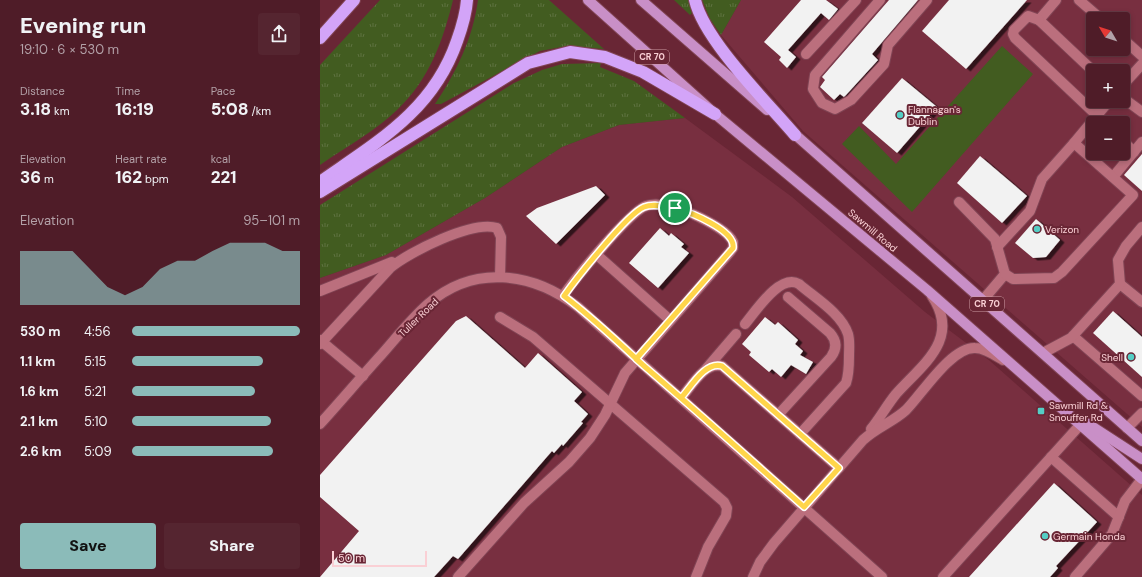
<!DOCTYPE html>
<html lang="en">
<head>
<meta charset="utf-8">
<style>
  :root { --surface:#4f1c28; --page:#552530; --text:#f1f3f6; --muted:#b3a1a8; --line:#663a45; --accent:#8bbbb9 }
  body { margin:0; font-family:"DM Sans",sans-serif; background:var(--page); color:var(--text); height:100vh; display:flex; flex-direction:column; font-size:15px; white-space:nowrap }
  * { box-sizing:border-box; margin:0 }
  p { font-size:13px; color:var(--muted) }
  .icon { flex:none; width:22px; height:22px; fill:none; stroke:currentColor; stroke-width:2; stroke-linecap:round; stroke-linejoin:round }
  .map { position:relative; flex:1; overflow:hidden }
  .panel { display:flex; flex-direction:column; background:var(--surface); width:320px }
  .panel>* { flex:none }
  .needle { width:26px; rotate:309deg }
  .buttons { position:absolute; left:766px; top:12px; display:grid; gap:8px }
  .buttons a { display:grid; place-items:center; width:44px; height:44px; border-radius:4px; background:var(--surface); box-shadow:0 2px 6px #0003,0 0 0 1px var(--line); font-size:20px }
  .scale { position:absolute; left:12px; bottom:10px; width:95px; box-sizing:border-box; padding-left:4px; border:2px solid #fad0d5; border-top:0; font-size:11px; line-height:14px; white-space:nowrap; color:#fad0d5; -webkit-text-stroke:3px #692635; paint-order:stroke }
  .pin { position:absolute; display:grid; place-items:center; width:34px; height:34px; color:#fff; margin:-17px; border:2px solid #fff; border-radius:50%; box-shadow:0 1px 4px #0007 }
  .round { display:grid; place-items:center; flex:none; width:42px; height:42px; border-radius:4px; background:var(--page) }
  .head { display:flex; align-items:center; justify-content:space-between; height:68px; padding:0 20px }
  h1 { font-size:22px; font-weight:800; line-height:30px }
  .figures { display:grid; grid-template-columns:repeat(3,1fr); gap:6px; height:68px; padding:4px 20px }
  .figures div { display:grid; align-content:center }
  .figures b { font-size:17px; font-weight:800 }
  .figures small { font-size:11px; font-weight:400 }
  .figures p { font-size:11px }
  .chart { height:112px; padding:8px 20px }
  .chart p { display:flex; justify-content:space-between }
  .chart svg { width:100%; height:72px; margin-top:4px; fill:var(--accent); opacity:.7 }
  .cta { display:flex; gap:8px; margin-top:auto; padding:8px 20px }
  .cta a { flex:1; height:46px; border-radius:4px; background:var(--accent); color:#111; font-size:16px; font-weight:800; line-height:46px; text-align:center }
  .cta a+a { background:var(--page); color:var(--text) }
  ul { padding:0 20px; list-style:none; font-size:13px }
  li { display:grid; grid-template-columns:64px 48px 1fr; align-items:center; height:30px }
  li i { height:10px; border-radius:5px; background:var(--accent) }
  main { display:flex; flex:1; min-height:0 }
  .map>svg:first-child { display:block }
  .built { fill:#782f40; fill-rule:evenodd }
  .grass { fill:url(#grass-tufts) }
  .green { fill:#425c20 }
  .building { fill:#f2f2f2; filter:url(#shadow) }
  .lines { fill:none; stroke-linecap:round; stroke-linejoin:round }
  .minor-casing { stroke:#804454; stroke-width:12 }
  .major-casing { stroke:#804454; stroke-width:12 }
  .highway-casing { stroke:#804454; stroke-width:14 }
  .minor { stroke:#bb6f7d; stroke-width:10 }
  .major { stroke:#c98fc7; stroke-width:10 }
  .highway { stroke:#d3a4f8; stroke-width:12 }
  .route-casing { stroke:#fff; stroke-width:8 }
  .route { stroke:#ffd54a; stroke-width:5 }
  .poi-dot { fill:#55cec5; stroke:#692635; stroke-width:1.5 }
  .labels { text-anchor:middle; stroke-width:4; stroke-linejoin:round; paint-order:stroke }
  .shield { fill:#692635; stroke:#ce9da5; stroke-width:1 }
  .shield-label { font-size:9px; font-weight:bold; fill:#fad0d5 }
  .poi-label { font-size:10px; fill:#fad0d5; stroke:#692635; text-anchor:start }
  .street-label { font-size:10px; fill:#fad0d5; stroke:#692635 }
</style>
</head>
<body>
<main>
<section class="panel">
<div class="head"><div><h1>Evening run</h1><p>19:10 · 6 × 530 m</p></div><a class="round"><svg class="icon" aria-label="share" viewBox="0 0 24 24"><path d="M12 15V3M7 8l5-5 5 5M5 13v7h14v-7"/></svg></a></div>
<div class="figures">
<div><p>Distance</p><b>3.18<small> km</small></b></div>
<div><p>Time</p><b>16:19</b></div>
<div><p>Pace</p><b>5:08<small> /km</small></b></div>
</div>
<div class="figures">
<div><p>Elevation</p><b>36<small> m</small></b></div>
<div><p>Heart rate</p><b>162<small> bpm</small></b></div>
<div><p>kcal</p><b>221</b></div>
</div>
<div class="chart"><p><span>Elevation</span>95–101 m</p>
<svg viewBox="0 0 160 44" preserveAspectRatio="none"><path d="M0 44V11L10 11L20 11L30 11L40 22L50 33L60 38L70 33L80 22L90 17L100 17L110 11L120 6L130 6L140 6L150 11L160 11V44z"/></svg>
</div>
<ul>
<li><b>530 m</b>4:56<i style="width:100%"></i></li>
<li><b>1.1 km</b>5:15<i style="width:78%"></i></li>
<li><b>1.6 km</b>5:21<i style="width:73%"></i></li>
<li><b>2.1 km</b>5:10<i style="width:83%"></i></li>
<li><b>2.6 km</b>5:09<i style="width:84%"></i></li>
</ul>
<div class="cta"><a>Save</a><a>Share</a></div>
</section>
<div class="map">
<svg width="822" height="577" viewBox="0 0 822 577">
  <defs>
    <pattern id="grass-tufts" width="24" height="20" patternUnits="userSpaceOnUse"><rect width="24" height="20" fill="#425c20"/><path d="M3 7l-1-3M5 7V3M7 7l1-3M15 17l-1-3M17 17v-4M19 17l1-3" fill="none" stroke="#5e7240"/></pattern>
    <filter id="shadow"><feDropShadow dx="4.5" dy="2.5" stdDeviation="0" flood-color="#0009"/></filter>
  </defs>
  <rect width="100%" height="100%" fill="#692635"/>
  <g class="built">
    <path d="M 421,0 L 822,0 L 822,427 L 483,131 L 401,35 ZM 773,19 L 803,19 L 803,49 L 773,49 ZM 773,71 L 803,71 L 803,101 L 773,101 ZM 773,123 L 803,123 L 803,153 L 773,153 Z"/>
    <path d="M 365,118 L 472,197 L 605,312 L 670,361 L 822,495 L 822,577 L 0,577 L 0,278 L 66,255 L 165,198 L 242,147 L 299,125 Z"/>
  </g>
  <g class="grass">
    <path d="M 60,0 L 133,0 C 123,41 109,80 77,110 C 55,131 26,147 0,165 L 0,65 Z"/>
    <path d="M 158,0 L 229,0 L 284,49 L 247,46 L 220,51 L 121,104 L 115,104 C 136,73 153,38 158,0 Z"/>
    <path d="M 354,0 L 369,0 L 372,13 L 370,15 Z"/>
    <path d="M 382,0 L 421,0 L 401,35 L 390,19 Z"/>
    <path d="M 281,63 L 280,67 L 314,81 L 365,118 L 299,125 L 242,147 L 165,198 L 66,255 L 0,278 L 0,205 L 194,83 L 222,70 L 242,64 Z"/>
  </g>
  <path class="green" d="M 682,46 L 713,74 L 592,212 L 522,144 L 539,126 L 576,164 Z"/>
  <g class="building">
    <path d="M 481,0 L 506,0 L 518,9 L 509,20 L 501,13 L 468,50 L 476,57 L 467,68 L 459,60 L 461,57 L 444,42 Z"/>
    <path d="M 569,0 L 598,0 L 552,54 L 558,60 L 526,95 L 524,97 L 520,94 L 514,100 L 500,87 L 505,80 L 502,77 Z"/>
    <path d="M 629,0 L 707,0 L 646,69 L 602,31 Z"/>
    <path d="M 582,78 L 617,107 L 577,153 L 542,123 Z"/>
    <path d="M 822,154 L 822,191 L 804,175 Z"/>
    <path d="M 660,156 L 707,196 L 682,223 L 637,183 Z"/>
    <path d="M 276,186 L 285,195 L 236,244 L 206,216 L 217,208 Z"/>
    <path d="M 716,219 L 740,240 L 726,257 L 713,258 L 695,243 Z"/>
    <path d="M 340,228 L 349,236 L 351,233 L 364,244 L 361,247 L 369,253 L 338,288 L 309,263 Z"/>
    <path d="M 793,311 L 822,337 L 822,377 L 773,333 Z"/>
    <path d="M 146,316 L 205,368 L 218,353 L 262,392 L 254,401 L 268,414 L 261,422 L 263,423 L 243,446 L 242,444 L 234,453 L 232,451 L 138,559 L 133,556 L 114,577 L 0,577 L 39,531 L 0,497 L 0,475 L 136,321 Z"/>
    <path d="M 445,317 L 455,325 L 458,322 L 478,340 L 475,344 L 483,351 L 480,355 L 493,362 L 486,374 L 471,365 L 461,377 L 452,369 L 449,372 L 429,355 L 431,352 L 422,344 Z"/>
    <path d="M 734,483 L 777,522 L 736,566 L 738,568 L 730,577 L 649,577 Z"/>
  </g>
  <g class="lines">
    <g class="minor-casing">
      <g id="minor">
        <path d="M 560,0 L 495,75 L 493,89 L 502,103 L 515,109 L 531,100 L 564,64 L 568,45 L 607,0"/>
        <path d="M 736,0 L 719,20 L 773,71"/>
        <path d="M 759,0 L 781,19"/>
        <path d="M 719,20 L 708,16 L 694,30 L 693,34 L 695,38 L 785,123"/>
        <path d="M 803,39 L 822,56"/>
        <path d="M 486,54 L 536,0"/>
        <path d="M 803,85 L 822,64"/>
        <path d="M 803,98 L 822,112"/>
        <path d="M 803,141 L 814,152"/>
        <path d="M 793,177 L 822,142"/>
        <path d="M 639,202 L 675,239 L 685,274 L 663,300"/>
        <path d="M 677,247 L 710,211 L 722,179 L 754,143"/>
        <path d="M 277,255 L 350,320"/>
        <path d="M 685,274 L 693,279 L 734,278 L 742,272 L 813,195 L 754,143 L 789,101"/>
        <path d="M 800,284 L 822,302"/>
        <path d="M 0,291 L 72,262"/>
        <path d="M 180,317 L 213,337 L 404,502 L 407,508 L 406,516 L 388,547 L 376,577"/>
        <path d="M 425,324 C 436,311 460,273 479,284 C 495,298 521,313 528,334 C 530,341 529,349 529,356 C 529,366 529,374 526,383 L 480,434"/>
        <path d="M 753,336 L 822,396"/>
        <path d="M 0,340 L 43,376"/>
        <path d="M 0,344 L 70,268 C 89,252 153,220 177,228 L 181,237 L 180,277"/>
        <path d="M 723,353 L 751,338 L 800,284 L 798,260 L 806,246 L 822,227"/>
        <path d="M 386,369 L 416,334"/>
        <path d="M 361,398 C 371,387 385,361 402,366 L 519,468"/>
        <path d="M 458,415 L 511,357 C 517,349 517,341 510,333 L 468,297"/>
        <path d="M 0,424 C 21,401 41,377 62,354 C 77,337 91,319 108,304 C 154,264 212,272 258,307 L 562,577"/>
        <path d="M 807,428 L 822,413"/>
        <path d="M 551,429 C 560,418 567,405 576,394 C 603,364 641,339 612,296"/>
        <path d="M 731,457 L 799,517"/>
        <path d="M 138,577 L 204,503 L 249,462 L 270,438 L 285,415 L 305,373 L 410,252 L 413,248 L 413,242 C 408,231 389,222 379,217 C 365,210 341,201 326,206 C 309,212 255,279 243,296"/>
        <path d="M 433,577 L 440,562 L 454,543 L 543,440 C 557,427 573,422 586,410 C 602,394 631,347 655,348 C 665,348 675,355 683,360"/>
        <path d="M 623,577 L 760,425"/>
        <path d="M 755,577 L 792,534 L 805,501 L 822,479"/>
      </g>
    </g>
    <g class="major-casing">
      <g id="major">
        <path d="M 268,0 L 395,114 L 607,290 L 822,479"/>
        <path d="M 321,0 L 447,110"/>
        <path d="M 470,130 L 822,441"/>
        <path d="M 762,420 L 822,459"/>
      </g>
    </g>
    <g class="highway-casing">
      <g id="highway">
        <path d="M 375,0 C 384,40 447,102 475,135"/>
        <path d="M 0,38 L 34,0"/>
        <path d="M 0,182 C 57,142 113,111 137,41 C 142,27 146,15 147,0"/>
        <path d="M 0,192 L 208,63 L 250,52 L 285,57 L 323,72 L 395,114"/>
      </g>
    </g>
    <use href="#minor" class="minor"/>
    <use href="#major" class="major"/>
    <use href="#highway" class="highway"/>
  </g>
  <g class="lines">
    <g class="route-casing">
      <path id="route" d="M 355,208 C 369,212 416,230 413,248 L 316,359 L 361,398 C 371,387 385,361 402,366 L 519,468 L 484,507 C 431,460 378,412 324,366 C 298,342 272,317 244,296 C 256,279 307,214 324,207 C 334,203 345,207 355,208"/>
    </g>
    <use href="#route" class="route"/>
  </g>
  <g class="poi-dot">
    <circle cx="580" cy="115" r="4"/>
    <circle cx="717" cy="229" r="4"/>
    <circle cx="811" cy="357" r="4"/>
    <rect x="717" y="407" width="8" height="8" rx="2"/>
    <circle cx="725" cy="536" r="4"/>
  </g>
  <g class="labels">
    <g class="shield">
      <rect x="315" y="50" width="34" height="14" rx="3"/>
      <rect x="650" y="297" width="34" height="14" rx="3"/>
    </g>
    <g class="shield-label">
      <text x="332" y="60">CR 70</text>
      <text x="667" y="307">CR 70</text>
    </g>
    <g class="poi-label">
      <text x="588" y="113">Flannagan's<tspan x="588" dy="12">Dublin</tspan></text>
      <text x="725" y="233">Verizon</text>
      <text x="803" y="361" text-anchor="end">Shell</text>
      <text x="729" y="409">Sawmill Rd &amp;<tspan x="729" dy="12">Snouffer Rd</tspan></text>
      <text x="733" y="540">Germain Honda</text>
    </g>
    <g class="street-label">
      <text transform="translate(553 230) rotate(40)" y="4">Sawmill Road</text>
      <text transform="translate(98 317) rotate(-44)" y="4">Tuller Road</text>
    </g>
  </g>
</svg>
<div class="buttons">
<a><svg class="needle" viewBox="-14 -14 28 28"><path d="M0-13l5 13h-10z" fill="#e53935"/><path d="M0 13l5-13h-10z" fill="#b3a1a8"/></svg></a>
<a>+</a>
<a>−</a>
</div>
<div class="scale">50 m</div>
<div class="pin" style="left:355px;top:208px;background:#1e9e55"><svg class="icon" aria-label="arrive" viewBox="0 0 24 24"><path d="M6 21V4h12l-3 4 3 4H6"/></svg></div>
</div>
</main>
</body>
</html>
